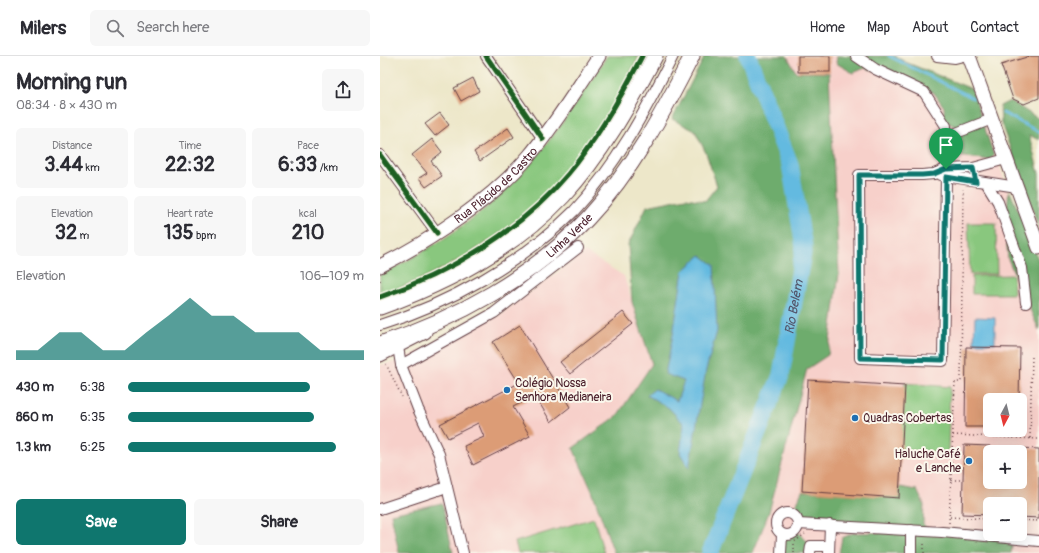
<!DOCTYPE html>
<html lang="en">
<head>
<meta charset="utf-8">
<style>
  :root { --surface:#fff; --page:#f7f7f7; --text:#2b2b33; --muted:#7c7c81; --line:#e1e1e2; --accent:#0f766e }
  body { margin:0; font-family:Pangolin,sans-serif; background:var(--page); color:var(--text); height:100vh; display:flex; flex-direction:column; font-size:15px; white-space:nowrap }
  * { box-sizing:border-box; margin:0 }
  p { font-size:13px; color:var(--muted) }
  .icon { flex:none; width:22px; height:22px; fill:none; stroke:currentColor; stroke-width:2; stroke-linecap:round; stroke-linejoin:round }
  .map { position:relative; flex:1; overflow:hidden }
  .panel { display:flex; flex-direction:column; background:var(--surface); width:380px }
  .panel>* { flex:none }
  .needle { width:26px; rotate:187deg }
  .fabs { position:absolute; left:603px; top:337px; display:grid; gap:8px }
  .fabs a { display:grid; place-items:center; width:44px; height:44px; border-radius:6px; background:var(--surface); box-shadow:0 4px 16px #0002; font-size:20px }
  .pin { position:absolute; display:grid; place-items:center; width:34px; height:34px; color:#fff; margin:-41px -17px; border-radius:50% 50% 50% 0; rotate:-45deg; box-shadow:0 0 4px #0007 }
  .pin .icon { rotate:45deg }
  .round { display:grid; place-items:center; flex:none; width:42px; height:42px; border-radius:6px; background:var(--page) }
  .headline { display:flex; align-items:center; justify-content:space-between; height:68px; padding:0 16px }
  h1 { font-size:22px; font-weight:700; line-height:30px }
  .metrics { display:grid; grid-template-columns:repeat(3,1fr); gap:6px; height:68px; padding:4px 16px }
  .metrics div { display:grid; align-content:center; border-radius:6px; background:var(--page); text-align:center }
  .metrics b { font-size:20px; font-weight:700 }
  .metrics small { font-size:11px; font-weight:400 }
  .metrics p { font-size:11px }
  .chart { height:112px; padding:8px 16px }
  .chart p { display:flex; justify-content:space-between }
  .chart svg { width:100%; height:72px; margin-top:4px; fill:var(--accent); opacity:.7 }
  .primary-button { display:flex; gap:8px; margin-top:auto; padding:8px 16px }
  .primary-button a { flex:1; height:46px; border-radius:6px; background:var(--accent); color:#fff; font-size:16px; font-weight:700; line-height:46px; text-align:center }
  .primary-button a+a { background:var(--page); color:var(--text) }
  ul { padding:0 16px; list-style:none; font-size:13px }
  li { display:grid; grid-template-columns:64px 48px 1fr; align-items:center; height:30px }
  li i { height:10px; border-radius:5px; background:var(--accent) }
  header { display:flex; align-items:center; gap:24px; box-sizing:border-box; height:56px; padding:0 20px; background:var(--surface); border-bottom:1px solid var(--line) }
  header strong { font-size:19px }
  nav { display:flex; gap:22px; margin-inline-start:auto; font-size:14px }
  .search { width:280px; height:36px; background:var(--page); display:flex; align-items:center; gap:10px; box-sizing:border-box; padding:0 14px; border-radius:6px; color:var(--muted); font-size:15px }
  main { display:flex; flex:1; min-height:0 }
  .map>svg:first-child { display:block }
  .built { fill:#f7d0ca; fill-rule:evenodd }
  .green { fill:#89c77e; stroke:#6a7354 }
  .forest { fill:#6eac6d; stroke:#5c664c }
  .water { fill:#63bae0; stroke:#566c86 }
  .lines { fill:none; stroke-linecap:round; stroke-linejoin:round }
  .stream { stroke:#63bae0; stroke-width:3 }
  .river { stroke:#63bae0; stroke-width:17 }
  .building { fill:#dc9c76 }
  .minor-casing { stroke:#623d43; stroke-width:12 }
  .major-casing { stroke:#623d43; stroke-width:15 }
  .highway-casing { stroke:#623d43; stroke-width:17 }
  .path { stroke:#623d43; stroke-width:1.5; stroke-dasharray:1 3; stroke-linecap:butt }
  .minor { stroke:#fff; stroke-width:10 }
  .major { stroke:#fff; stroke-width:13 }
  .highway { stroke:#fff; stroke-width:15 }
  .cycleway-casing { stroke:#fbf7ec; stroke-width:8 }
  .cycleway { stroke:#1b5e20; stroke-width:5 }
  .route-casing { stroke:#fff; stroke-width:8 }
  .route { stroke:#0f766e; stroke-width:5 }
  .poi-dot { fill:#1f6fb2; stroke:#fbf7ec; stroke-width:1.5 }
  .labels { text-anchor:middle; stroke-width:4; stroke-linejoin:round; paint-order:stroke }
  .street-label { font-size:12px; fill:#4a1f2b; stroke:#fbf7ec }
  .poi-label { font-size:12px; fill:#4a1f2b; stroke:#fbf7ec; text-anchor:start }
  .water-label { font-size:13px; font-style:italic; fill:#53556a; stroke:#fbf7ec }
</style>
</head>
<body>
<header>
<strong>Milers</strong>
<div class="search"><svg class="icon" aria-label="search" viewBox="0 0 24 24"><circle cx="10" cy="10" r="6"/><path d="M15 15l6 6"/></svg>Search here</div>
<nav><a>Home</a><a>Map</a><a>About</a><a>Contact</a></nav>
</header>
<main>
<section class="panel">
<div class="headline"><div><h1>Morning run</h1><p>08:34 · 8 × 430 m</p></div><a class="round"><svg class="icon" aria-label="share" viewBox="0 0 24 24"><path d="M12 15V3M7 8l5-5 5 5M5 13v7h14v-7"/></svg></a></div>
<div class="metrics">
<div><p>Distance</p><b>3.44<small> km</small></b></div>
<div><p>Time</p><b>22:32</b></div>
<div><p>Pace</p><b>6:33<small> /km</small></b></div>
</div>
<div class="metrics">
<div><p>Elevation</p><b>32<small> m</small></b></div>
<div><p>Heart rate</p><b>135<small> bpm</small></b></div>
<div><p>kcal</p><b>210</b></div>
</div>
<div class="chart"><p><span>Elevation</span>106–109 m</p>
<svg viewBox="0 0 160 44" preserveAspectRatio="none"><path d="M0 44V38L10 38L20 27L30 27L40 38L50 38L60 27L70 17L80 6L90 17L100 17L110 27L120 27L130 27L140 38L150 38L160 38V44z"/></svg>
</div>
<ul>
<li><b>430 m</b>6:38<i style="width:77%"></i></li>
<li><b>860 m</b>6:35<i style="width:79%"></i></li>
<li><b>1.3 km</b>6:25<i style="width:88%"></i></li>
</ul>
<div class="primary-button"><a>Save</a><a>Share</a></div>
</section>
<div class="map">
<svg width="659" height="497" viewBox="0 0 659 497">
  <rect width="100%" height="100%" fill="#fbf7ec"/>
  <filter id="ink" filterUnits="userSpaceOnUse"><feTurbulence type="fractalNoise" baseFrequency=".025" numOctaves="2"/><feDisplacementMap in="SourceGraphic" scale="8" xChannelSelector="R" yChannelSelector="G"/><feConvolveMatrix kernelMatrix="1 2 1 2 8 2 1 2 1" color-interpolation-filters="sRGB"/></filter>
  <filter id="wash" filterUnits="userSpaceOnUse"><feTurbulence type="fractalNoise" baseFrequency=".012" numOctaves="4" result="noise"/><feDisplacementMap in="SourceGraphic" scale="16" xChannelSelector="R" yChannelSelector="G"/><feGaussianBlur stdDeviation="0.9" result="paint"/><feColorMatrix in="noise" values="0 0 0 0 0 0 0 0 0 0 0 0 0 0 0 0 0 1.4 0 .05"/><feComposite in="paint" operator="in"/></filter>
  <g filter="url(#wash)">
    <rect width="100%" height="100%" fill="#ede7c9"/>
    <g class="built">
      <path d="M 407,0 L 497,0 L 599,48 L 659,227 L 659,497 L 373,497 L 389,456 L 427,313 L 448,299 L 454,113 L 449,17 L 416,16 ZM 610,344 L 640,344 L 640,374 L 610,374 ZM 610,396 L 640,396 L 640,426 L 610,426 ZM 610,448 L 640,448 L 640,478 L 610,478 Z"/>
      <path d="M 205,196 L 244,220 L 272,308 L 237,360 L 193,392 L 212,435 L 234,497 L 0,497 L 0,309 L 15,306 L 118,260 Z"/>
    </g>
    <g class="green">
      <path d="M 227,0 L 259,0 C 238,41 217,83 186,118 C 136,174 70,215 0,239 L 0,219 C 44,197 88,170 124,136 C 163,98 198,47 227,0 Z"/>
      <path d="M 588,167 L 616,167 L 617,218 L 590,218 Z"/>
      <path d="M 633,219 L 634,238 L 592,238 L 592,220 Z"/>
      <path d="M 525,327 L 570,331 L 568,397 L 521,394 Z"/>
      <path d="M 214,462 L 224,497 L 138,497 L 135,486 Z"/>
    </g>
    <g class="forest">
      <path d="M 325,0 L 407,0 L 416,16 L 449,17 L 459,218 L 448,299 L 427,313 L 389,456 L 373,497 L 234,497 L 212,435 L 193,392 L 237,360 L 272,308 L 252,246 L 248,189 L 267,150 L 306,142 L 325,145 L 337,130 L 326,97 L 315,75 L 292,63 Z"/>
      <path d="M 457,0 L 515,0 L 525,6 L 592,33 L 614,100 L 610,104 L 577,100 L 575,70 L 564,65 L 564,51 L 554,37 L 529,24 L 485,12 L 473,17 L 456,7 Z"/>
      <path d="M 630,45 L 659,63 L 659,84 L 649,79 L 659,118 L 659,172 L 621,67 L 620,50 Z"/>
      <path d="M 629,134 L 644,167 L 659,206 L 659,274 L 628,203 L 625,167 Z"/>
      <path d="M 520,431 L 537,434 L 544,449 L 543,468 L 547,472 L 610,475 L 610,478 L 626,478 L 632,490 L 631,497 L 459,497 L 462,482 L 473,477 L 509,476 L 431,465 L 420,462 L 415,452 L 422,435 L 519,441 Z"/>
      <path d="M 62,447 L 73,497 L 19,497 L 11,458 Z"/>
      <path d="M 418,476 L 430,488 L 428,497 L 402,497 L 405,481 Z"/>
    </g>
    <g class="water">
      <path d="M 321,199 L 334,209 L 337,275 L 326,314 L 309,412 L 300,397 L 304,368 L 289,352 L 267,339 L 275,333 L 297,345 L 304,325 L 285,318 L 293,279 L 303,215 Z"/>
      <path d="M 595,261 L 615,262 L 615,287 L 594,287 Z"/>
    </g>
    <g class="lines">
      <g class="stream">
        <path d="M 509,0 L 593,42"/>
        <path d="M 623,57 L 659,76"/>
      </g>
      <path class="river" id="s1" d="M 330,497 L 401,319 L 424,191 L 410,108 L 368,0"/>
    </g>
    <g id="blocks">
      <g class="building">
        <rect x="418" y="0" width="32" height="16"/>
        <path d="M 650,0 L 659,0 L 659,42 L 644,48 L 633,43 L 621,9 Z"/>
        <path d="M 93,22 L 99,35 L 81,45 L 74,32 Z"/>
        <path d="M 60,57 L 69,69 L 55,80 L 45,68 Z"/>
        <path d="M 128,72 L 134,81 L 100,105 L 94,96 Z"/>
        <path d="M 52,83 L 62,96 L 51,105 L 62,120 L 46,131 L 39,122 L 47,117 L 32,99 Z"/>
        <path d="M 243,256 L 253,268 L 190,318 L 180,306 Z"/>
        <path d="M 140,269 L 190,351 L 171,366 L 155,340 L 133,351 L 150,380 L 93,409 L 84,390 L 104,381 L 98,367 L 68,382 L 60,368 L 139,327 L 113,286 Z"/>
        <path d="M 586,291 L 640,292 L 639,344 L 610,344 L 610,371 L 585,371 Z"/>
        <path d="M 428,324 L 525,330 L 519,442 L 422,435 Z"/>
        <path d="M 584,389 L 610,390 L 610,426 L 640,426 L 640,392 L 659,393 L 659,462 L 640,461 L 640,448 L 610,448 L 610,459 L 582,458 Z"/>
      </g>
    </g>
  </g>
  <g filter="url(#ink)">
    <use href="#blocks" fill-opacity="0" stroke="#623d43" stroke-width="1"/>
    <g class="lines">
      <g class="minor-casing">
        <g id="minor">
          <path d="M 106,0 L 163,83"/>
          <path d="M 476,0 L 495,13 L 544,36 L 566,70 L 566,121 L 563,305 L 480,302 L 479,119 L 542,119 L 554,118 L 566,113 L 593,112 L 626,103"/>
          <path d="M 557,0 L 575,2 L 583,0"/>
          <path d="M 566,81 L 612,63"/>
          <path d="M 0,99 L 57,177"/>
          <path d="M 560,119 L 637,131"/>
          <path d="M 607,128 L 618,146 L 642,212 L 646,247"/>
          <path d="M 0,269 C 68,248 143,206 194,155 C 236,110 266,54 293,0"/>
          <path d="M 18,291 L 21,309 L 38,353 L 59,398 L 83,497"/>
          <path d="M 21,309 L 114,257 L 198,192"/>
          <path d="M 0,453 L 67,431"/>
          <circle cx="407" cy="468" r="11"/>
          <path d="M 418,468 L 562,476 L 659,485"/>
          <path d="M 401,497 L 402,479"/>
          <path d="M 430,497 L 431,490 L 449,490"/>
          <path d="M 449,497 L 450,469"/>
          <path d="M 531,497 L 531,474"/>
        </g>
      </g>
      <g class="major-casing">
        <g id="major">
          <path d="M 589,0 L 659,192"/>
          <path id="s2" d="M 0,210 C 50,185 113,143 149,100 C 175,69 196,34 219,0"/>
          <path d="M 0,299 L 45,276"/>
        </g>
      </g>
      <g class="highway-casing">
        <g id="highway">
          <path d="M 0,251 C 67,227 134,192 183,140 C 221,99 249,49 275,0"/>
          <path id="s3" d="M 0,288 C 76,263 153,221 208,162 C 252,115 283,57 312,0"/>
        </g>
      </g>
      <g class="path">
        <path d="M 0,224 L 0,226"/>
        <path d="M 6,308 L 22,341"/>
        <path d="M 573,379 L 659,383"/>
        <path d="M 650,382 L 652,300"/>
        <path d="M 521,400 L 571,402"/>
        <path d="M 571,424 L 583,424"/>
        <path d="M 570,461 L 610,463"/>
        <path d="M 640,464 L 659,465"/>
        <path d="M 569,467 L 575,326 L 581,326 L 583,133"/>
        <path d="M 414,497 L 414,486 L 425,478"/>
        <path d="M 544,497 L 544,485"/>
      </g>
      <use href="#minor" class="minor"/>
      <use href="#major" class="major"/>
      <use href="#highway" class="highway"/>
      <g class="cycleway-casing">
        <g id="cycleway">
          <path d="M 106,0 L 163,83"/>
          <path d="M 0,99 L 57,177"/>
          <path d="M 0,241 C 70,217 140,175 188,118 C 218,82 241,41 262,0"/>
        </g>
      </g>
      <use href="#cycleway" class="cycleway"/>
    </g>
  </g>
  <g class="lines" filter="url(#ink)">
    <g class="route-casing">
      <path id="route" d="M 593,112 L 596,126 L 566,121 L 563,304 L 480,302 L 479,119 L 542,119 L 554,118 L 566,113 Z"/>
    </g>
    <use href="#route" class="route"/>
  </g>
  <g class="poi-dot">
    <circle cx="127" cy="334" r="4"/>
    <circle cx="475" cy="362" r="4"/>
    <circle cx="589" cy="405" r="4"/>
  </g>
  <g class="labels">
    <g class="street-label">
      <text dy="4" stroke="none"><textPath href="#s2" startOffset="142">Rua Plácido de Castro</textPath></text>
      <text dy="4" stroke="none"><textPath href="#s3" startOffset="220">Linha Verde</textPath></text>
    </g>
    <g class="poi-label">
      <text x="135" y="331">Colégio Nossa<tspan x="135" dy="14">Senhora Medianeira</tspan></text>
      <text x="483" y="366">Quadras Cobertas</text>
      <text x="581" y="402" text-anchor="end">Haluche Café<tspan x="581" dy="14">e Lanche</tspan></text>
    </g>
    <g class="water-label">
      <text dy="5" stroke="none"><textPath href="#s1" startOffset="261">Rio Belém</textPath></text>
    </g>
  </g>
</svg>
<div class="fabs">
<a><svg class="needle" viewBox="-14 -14 28 28"><path d="M0-13l5 13h-10z" fill="#e53935"/><path d="M0 13l5-13h-10z" fill="#7c7c81"/></svg></a>
<a>+</a>
<a>−</a>
</div>
<div class="pin" style="left:566px;top:113px;background:#1e9e55"><svg class="icon" aria-label="arrive" viewBox="0 0 24 24"><path d="M6 21V4h12l-3 4 3 4H6"/></svg></div>
</div>
</main>
</body>
</html>
